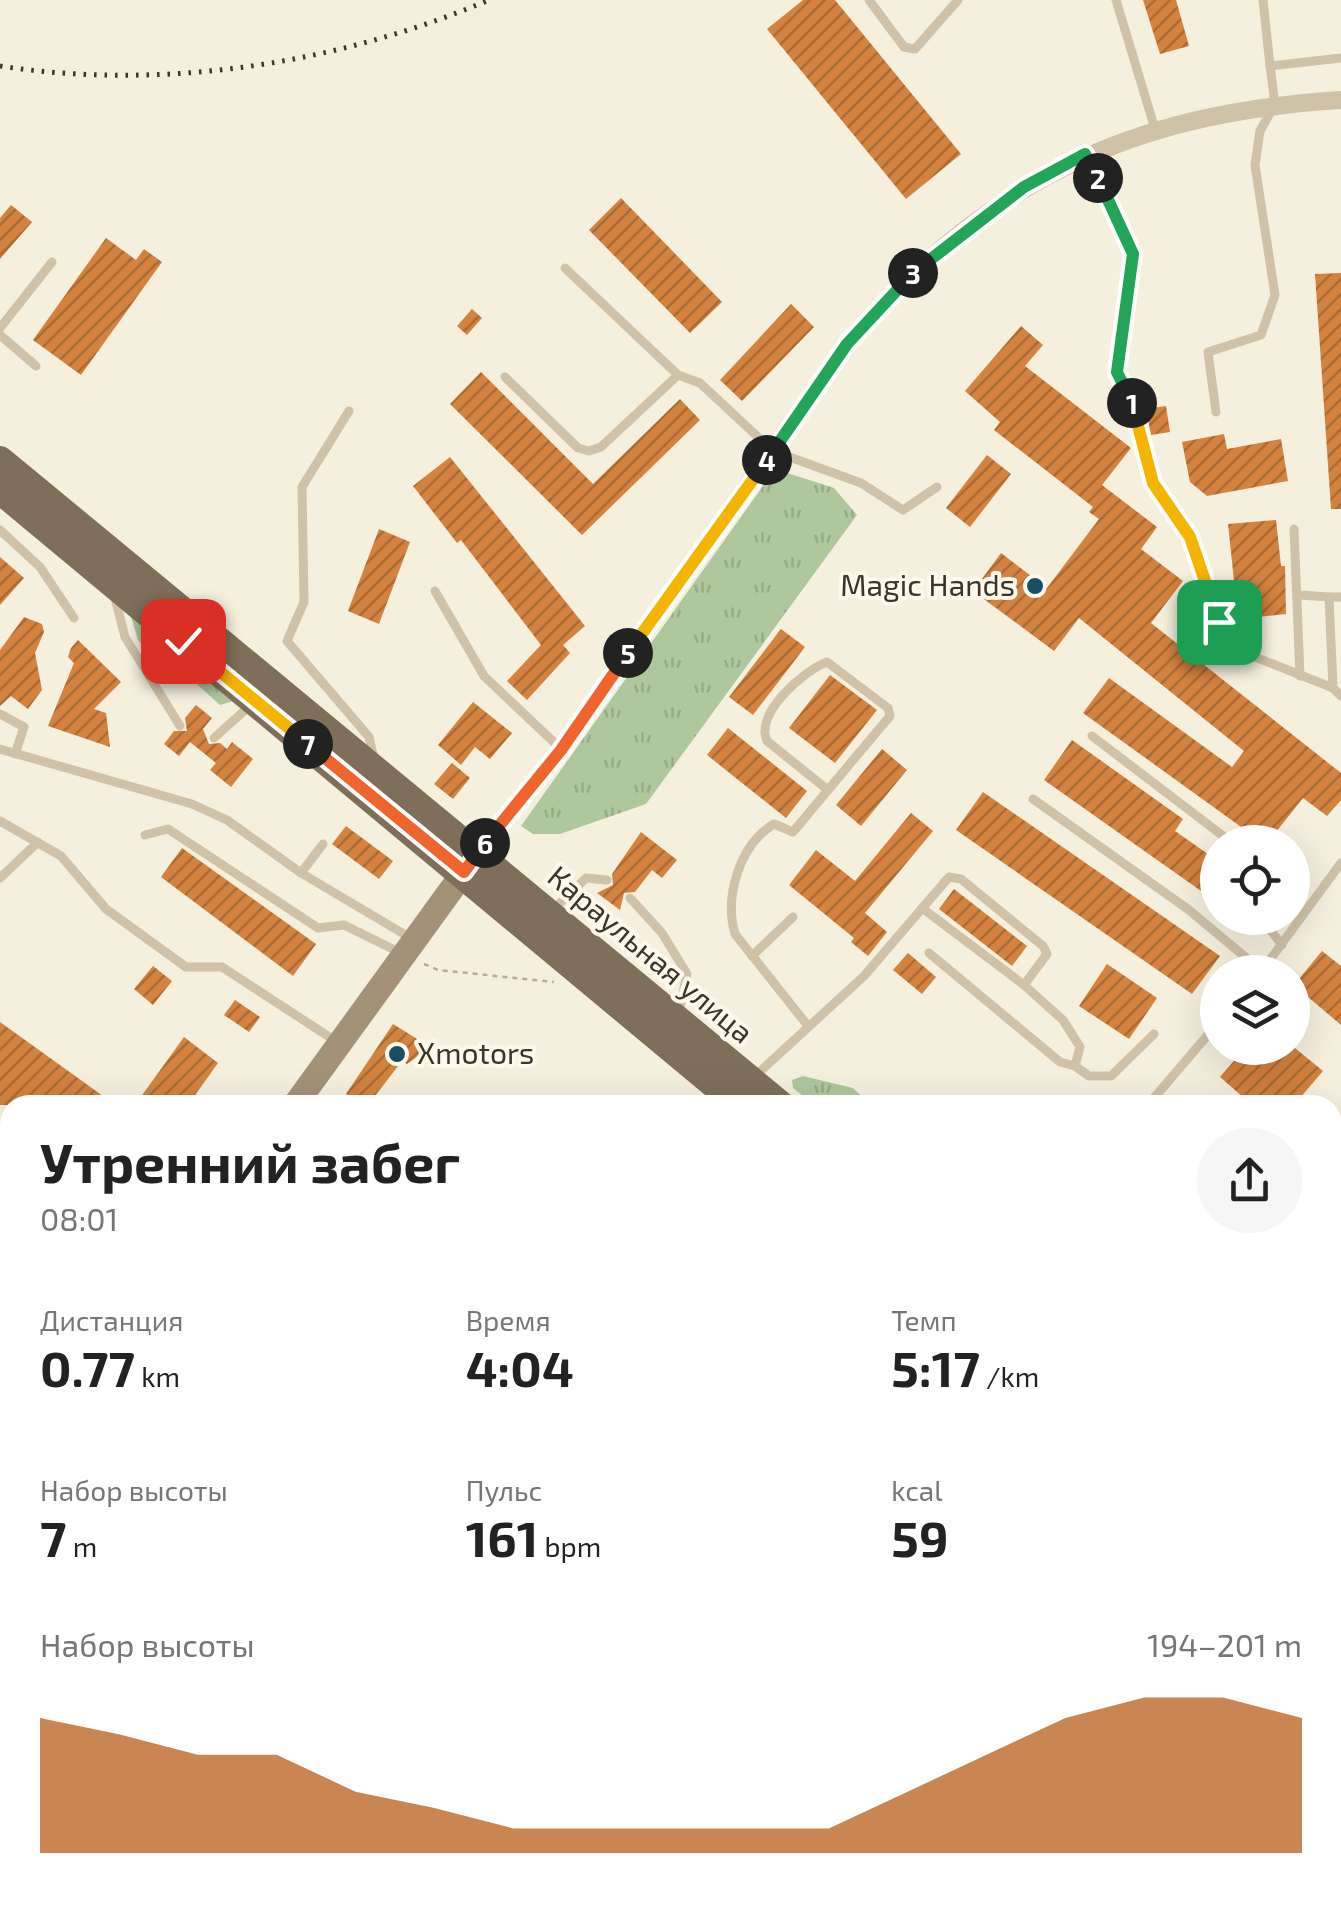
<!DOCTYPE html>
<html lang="ru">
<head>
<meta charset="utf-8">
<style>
  :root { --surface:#fff; --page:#f6f6f6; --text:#222; --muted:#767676; --accent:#b45309 }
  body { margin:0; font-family:"Exo 2",sans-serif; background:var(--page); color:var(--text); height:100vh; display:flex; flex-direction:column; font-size:38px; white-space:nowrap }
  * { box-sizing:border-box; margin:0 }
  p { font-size:32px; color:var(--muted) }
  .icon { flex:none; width:55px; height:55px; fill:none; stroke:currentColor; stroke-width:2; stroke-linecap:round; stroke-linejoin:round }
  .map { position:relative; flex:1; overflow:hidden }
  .sheet { position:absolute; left:0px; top:1095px; width:1342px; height:812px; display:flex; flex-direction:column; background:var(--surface); border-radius:30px 30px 0 0; box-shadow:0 10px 40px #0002 }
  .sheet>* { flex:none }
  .buttons { position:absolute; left:1200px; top:825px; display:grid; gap:20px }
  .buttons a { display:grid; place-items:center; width:110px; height:110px; border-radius:50%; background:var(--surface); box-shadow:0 10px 40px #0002; font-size:50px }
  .pin { position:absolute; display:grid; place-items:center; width:85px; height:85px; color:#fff; margin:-42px; border-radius:20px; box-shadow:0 5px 15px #0006 }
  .km { position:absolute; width:50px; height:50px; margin:-25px; border-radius:50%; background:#222; color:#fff; font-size:28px; line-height:50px; text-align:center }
  .round { display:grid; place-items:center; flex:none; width:105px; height:105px; border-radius:52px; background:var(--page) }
  .summary { display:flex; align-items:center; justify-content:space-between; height:170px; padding:0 40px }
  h1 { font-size:55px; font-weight:700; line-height:75px }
  .stats { display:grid; grid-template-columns:repeat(3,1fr); gap:15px; height:170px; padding:10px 40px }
  .stats div { display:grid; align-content:center }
  .stats b { font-size:50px; font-weight:700 }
  .stats small { font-size:28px; font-weight:400 }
  .stats p { font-size:28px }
  .chart { height:280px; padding:20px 40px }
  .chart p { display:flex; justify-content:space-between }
  .chart svg { width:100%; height:180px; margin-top:10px; fill:var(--accent); opacity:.7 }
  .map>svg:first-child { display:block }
  .grass { fill:url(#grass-tufts) }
  .building { fill:url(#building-hatch) }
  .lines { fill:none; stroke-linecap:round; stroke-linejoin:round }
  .path { stroke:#bcad92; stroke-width:2.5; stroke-dasharray:5 5; stroke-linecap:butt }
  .lane { stroke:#cfc2a8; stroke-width:9 }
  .street { stroke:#cfc2a8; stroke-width:18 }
  .secondary { stroke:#a49179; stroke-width:25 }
  .primary { stroke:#7f6e59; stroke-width:28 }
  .rail { stroke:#3c3329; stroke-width:5; stroke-dasharray:2.5 8; stroke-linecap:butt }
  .split-1-casing { stroke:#fff; stroke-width:20 }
  .split-2-casing { stroke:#fff; stroke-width:20 }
  .split-3-casing { stroke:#fff; stroke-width:20 }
  .split-4-casing { stroke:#fff; stroke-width:20 }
  .split-5-casing { stroke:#fff; stroke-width:20 }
  .split-6-casing { stroke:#fff; stroke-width:20 }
  .split-7-casing { stroke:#fff; stroke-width:20 }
  .split-8-casing { stroke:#fff; stroke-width:20 }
  .split-1 { stroke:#f5b400; stroke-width:12 }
  .split-2 { stroke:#22a559; stroke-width:12 }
  .split-3 { stroke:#22a559; stroke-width:12 }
  .split-4 { stroke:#22a559; stroke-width:12 }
  .split-5 { stroke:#f5b400; stroke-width:12 }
  .split-6 { stroke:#f0652b; stroke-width:12 }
  .split-7 { stroke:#f0652b; stroke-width:12 }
  .split-8 { stroke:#f5b400; stroke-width:12 }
  .poi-dot { fill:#194e62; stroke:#fcf8ec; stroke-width:4 }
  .labels { text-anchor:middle; stroke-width:8; stroke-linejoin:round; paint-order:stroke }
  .poi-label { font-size:30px; fill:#3c3329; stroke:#fcf8ec; text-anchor:end }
  .street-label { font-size:30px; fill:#3c3329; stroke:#fcf8ec }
</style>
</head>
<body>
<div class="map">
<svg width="1341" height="1906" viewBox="0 0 1341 1906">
  <defs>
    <pattern id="grass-tufts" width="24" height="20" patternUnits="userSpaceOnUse" patternTransform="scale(2.5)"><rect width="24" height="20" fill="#afc79c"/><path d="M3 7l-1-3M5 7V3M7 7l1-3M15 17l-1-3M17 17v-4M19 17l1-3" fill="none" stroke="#97ab86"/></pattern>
    <pattern id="building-hatch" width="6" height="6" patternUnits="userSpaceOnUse" patternTransform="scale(2.5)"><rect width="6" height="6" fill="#d3823f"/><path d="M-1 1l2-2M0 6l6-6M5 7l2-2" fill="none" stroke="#ac6b35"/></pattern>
  </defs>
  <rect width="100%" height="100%" fill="#f5efde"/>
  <g class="grass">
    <path d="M 775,469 L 834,488 L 857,515 L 646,804 L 560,834 L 533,834 L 521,826 Z"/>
    <path d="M 129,610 L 237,700 L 220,705 L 162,653 L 148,652 L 138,640 Z"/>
    <path d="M 803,1076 L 853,1088 L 871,1105 L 814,1105 L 793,1088 L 792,1080 Z"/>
    <path d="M 1332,1435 L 1341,1441 L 1341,1507 L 1333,1501 Z"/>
  </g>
  <g class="building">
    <path d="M 803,0 L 835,0 L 961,154 L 906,199 L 767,29 Z"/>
    <path d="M 1143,0 L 1176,0 L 1189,46 L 1160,54 Z"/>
    <path d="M 621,198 L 722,302 L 690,333 L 589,230 Z"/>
    <path d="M 11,205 L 32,222 L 0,259 L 0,218 Z"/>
    <path d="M 106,238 L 136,260 L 144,249 L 162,262 L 81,375 L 33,340 Z"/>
    <path d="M 1341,273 L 1341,509 L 1331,509 L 1315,274 Z"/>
    <path d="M 791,304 L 814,327 L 742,401 L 720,380 Z"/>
    <path d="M 472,309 L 482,318 L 467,335 L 457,326 Z"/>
    <path d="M 1021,326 L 1043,345 L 1025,366 L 1131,448 L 1102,485 L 1157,527 L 1141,549 L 1183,581 L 1151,623 L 1341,773 L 1341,800 L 1327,816 L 1303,798 L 1268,842 L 1262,842 L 1083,713 L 1109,678 L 1232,767 L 1244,751 L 1079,618 L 1054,651 L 973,591 L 1001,553 L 1047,588 L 1099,519 L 1089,512 L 1093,507 L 994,430 L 1000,422 L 965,391 Z"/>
    <path d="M 481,372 L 593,484 L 680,399 L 700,420 L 582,535 L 450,404 Z"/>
    <path d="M 1166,406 L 1170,432 L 1151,435 L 1146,409 Z"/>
    <path d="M 1224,434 L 1227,449 L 1281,439 L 1288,481 L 1207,496 L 1190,482 L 1182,442 Z"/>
    <path d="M 987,455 L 1011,474 L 970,527 L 946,508 Z"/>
    <path d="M 450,457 L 585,626 L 563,645 L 570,653 L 527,700 L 507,681 L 541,645 L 461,540 L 457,543 L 413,486 Z"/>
    <path d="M 1276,520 L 1281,566 L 1285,566 L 1286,614 L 1238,619 L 1228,524 Z"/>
    <path d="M 379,529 L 410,542 L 379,624 L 348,611 Z"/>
    <path d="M 0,557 L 24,578 L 0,605 Z"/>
    <path d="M 24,617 L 42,624 L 44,632 L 35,653 L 42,690 L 28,709 L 11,696 L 0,706 L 0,650 Z"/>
    <path d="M 781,629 L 805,647 L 753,715 L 729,697 Z"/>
    <path d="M 78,640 L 121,682 L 94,709 L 106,713 L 110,747 L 48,726 L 74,663 L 68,657 L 71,648 Z"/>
    <path d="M 830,675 L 877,710 L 835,763 L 789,728 Z"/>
    <path d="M 473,702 L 512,733 L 490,759 L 475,747 L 461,765 L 438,745 Z"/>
    <path d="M 196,705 L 212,718 L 203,729 L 209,744 L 220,743 L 227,749 L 232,742 L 253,759 L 231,787 L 210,770 L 216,763 L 190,742 L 179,756 L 164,744 L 174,731 L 187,731 L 185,718 Z"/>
    <path d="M 728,728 L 807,791 L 786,818 L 707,755 Z"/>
    <path d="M 1072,740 L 1183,819 L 1175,831 L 1218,861 L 1218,903 L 1044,780 Z"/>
    <path d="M 882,749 L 907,770 L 861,826 L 836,805 Z"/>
    <path d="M 452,763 L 470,778 L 453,799 L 434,784 Z"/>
    <path d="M 983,792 L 1220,956 L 1192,994 L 956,830 Z"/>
    <path d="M 911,813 L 933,831 L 865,913 L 887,932 L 868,956 L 851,942 L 854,938 L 789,885 L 816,850 L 855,881 Z"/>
    <path d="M 346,826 L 393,861 L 379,879 L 332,844 Z"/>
    <path d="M 641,832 L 677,860 L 662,878 L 652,870 L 635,892 L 624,893 L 620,910 L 597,893 L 613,885 L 612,874 Z"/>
    <path d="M 182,848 L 316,944 L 293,976 L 161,877 Z"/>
    <path d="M 954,889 L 1027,946 L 1012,966 L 939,909 Z"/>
    <path d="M 1322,951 L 1341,966 L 1341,1025 L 1294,985 Z"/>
    <path d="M 908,953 L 936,977 L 922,994 L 893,970 Z"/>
    <path d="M 1107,964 L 1157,998 L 1129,1039 L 1079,1006 Z"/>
    <path d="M 153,966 L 172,981 L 153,1005 L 134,989 Z"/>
    <path d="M 235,1000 L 260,1017 L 249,1032 L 224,1015 Z"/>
    <path d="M 0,1022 L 103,1096 L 98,1105 L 0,1105 Z"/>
    <path d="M 393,1024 L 430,1047 L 407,1064 L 402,1061 L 368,1105 L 363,1105 L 346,1094 Z"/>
    <path d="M 184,1037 L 218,1063 L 188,1105 L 135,1105 Z"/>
    <path d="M 1245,1048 L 1295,1048 L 1323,1071 L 1294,1105 L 1252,1105 L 1220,1077 Z"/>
  </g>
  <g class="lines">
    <g class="path">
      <path d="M 424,964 L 438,970 L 554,982"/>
      <path d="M 1332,1402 L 1341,1404"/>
      <path d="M 1332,1895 L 1341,1891"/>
      <path d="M 1064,1906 L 1074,1898"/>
      <path d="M 1273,1906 L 1310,1904 L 1326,1898"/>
    </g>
    <g class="lane">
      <path d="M 869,0 L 904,47 L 915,49 L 958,0"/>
      <path d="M 1116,0 L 1155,129"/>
      <path d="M 1263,0 L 1270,66"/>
      <path d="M 1086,156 L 1133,253 L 1117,372 L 1130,393 L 1153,483 L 1190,537 L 1219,622 L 1235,649 L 1333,688"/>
      <path d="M 565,268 L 678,375 L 700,383 L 773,451 L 861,483 L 903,510 L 937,487"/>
      <path d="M 0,328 L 52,262"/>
      <path d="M 0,335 L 36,366"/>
      <path d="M 505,377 L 578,448 L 589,451 L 601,447 L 678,375"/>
      <path d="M 349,411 L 302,487 L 304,602 L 287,641 L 369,737 L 374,759"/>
      <path d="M 1216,412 L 1208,352 L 1261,335 L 1275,295 L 1255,165 L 1260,131 L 1275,104 L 1270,66 L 1341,58"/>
      <path d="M 1294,529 L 1300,676"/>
      <path d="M 0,530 L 40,567 L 74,618"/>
      <path d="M 435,591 L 484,676 L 561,749"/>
      <path d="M 114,594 L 125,637 L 180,726"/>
      <path d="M 1300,595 L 1329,597"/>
      <path d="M 1341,597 L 1329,597 L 1333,688 L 1341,696"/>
      <path d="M 0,714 L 24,727 L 15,754"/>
      <path d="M 1092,736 L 1231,842"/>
      <path d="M 214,738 L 253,703"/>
      <path d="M 0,749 L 192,804 L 227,820 L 301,873 L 414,940"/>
      <path d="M 1033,799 L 1189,910 L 1262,971"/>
      <path d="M 0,821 L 61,856 L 106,909 L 186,967 L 222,967 L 337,1042"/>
      <path d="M 145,835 L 168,829 L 318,928 L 344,925 L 403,954"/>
      <path d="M 301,873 L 323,844"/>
      <path d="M 0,878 L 38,842"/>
      <path d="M 630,898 L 662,933 L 687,974 L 679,1012"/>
      <path d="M 922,908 L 1024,985 L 1063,1020 L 1080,1047 L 1075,1066 L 1089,1076 L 1111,1076 L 1154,1034"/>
      <path d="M 553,910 L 586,878 L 607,880"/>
      <path d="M 1261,918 L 1282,945"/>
      <path d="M 929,953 L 1060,1062 L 1075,1066"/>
      <path d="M 752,956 L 793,917"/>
      <path d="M 1261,972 L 1341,863"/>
      <path d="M 808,1026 L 735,934 C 724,896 740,844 774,824 L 793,832 L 828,790 L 767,741 C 754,714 803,671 827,662 L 888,708 L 890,716 L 828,790"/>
      <path d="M 754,1077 L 864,976 L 949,877 L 961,879 L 1043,946 L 1047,954 L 1024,985"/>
      <path d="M 1148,1105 L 1218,1023"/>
      <path d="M 0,1136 L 10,1141"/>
      <path d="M 1332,1155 L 1341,1144"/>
      <path d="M 0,1335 L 10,1344"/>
      <path d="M 1332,1617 L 1341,1623"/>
      <path d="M 1332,1688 L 1341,1674"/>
      <path d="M 1340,1841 L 1341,1840"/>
      <path d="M 955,1898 L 962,1906"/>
      <path d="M 1132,1898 L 1139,1906"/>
      <path d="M 1201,1898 L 1209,1906"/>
    </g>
    <g class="street">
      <path d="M 473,859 L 561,749 L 847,344 C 986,182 1129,113 1341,100"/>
      <path d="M 0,1609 L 10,1623"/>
      <path d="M 0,1799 L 10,1791"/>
      <path d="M 248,1898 L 255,1906"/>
      <path d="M 597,1898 L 597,1906"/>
    </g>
    <g class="secondary">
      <path d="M 295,1105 L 464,872"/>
      <path d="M 0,1440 L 10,1436"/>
      <path d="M 995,1906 L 1005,1898"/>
    </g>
    <g class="primary">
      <path d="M 0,460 L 781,1105"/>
      <path d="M 0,490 L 739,1105"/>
      <path d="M 1332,1536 L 1341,1541"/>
      <path d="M 1332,1566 L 1341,1572"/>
    </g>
    <path class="rail" d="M 0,66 C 164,91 337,64 489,0"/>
  </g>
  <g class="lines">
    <g class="split-1-casing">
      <path id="split-1" d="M 1132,403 L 1153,483 L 1190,537 L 1219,622"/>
    </g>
    <g class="split-2-casing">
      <path id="split-2" d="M 1098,178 L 1133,254 L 1117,372 L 1132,403"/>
    </g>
    <g class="split-3-casing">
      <path id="split-3" d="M 913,273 L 1024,187 L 1085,154 L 1098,178"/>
    </g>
    <g class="split-4-casing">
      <path id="split-4" d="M 767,460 L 847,344 L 913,273"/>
    </g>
    <g class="split-5-casing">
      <path id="split-5" d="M 628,653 L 767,460"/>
    </g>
    <g class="split-6-casing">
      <path id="split-6" d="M 485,843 L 561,750 L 628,653"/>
    </g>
    <g class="split-7-casing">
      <path id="split-7" d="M 308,744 L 464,872 L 485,843"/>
    </g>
    <g class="split-8-casing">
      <path id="split-8" d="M 183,641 L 308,744"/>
    </g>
    <use href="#split-1" class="split-1"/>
    <use href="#split-2" class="split-2"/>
    <use href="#split-3" class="split-3"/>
    <use href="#split-4" class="split-4"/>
    <use href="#split-5" class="split-5"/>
    <use href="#split-6" class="split-6"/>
    <use href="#split-7" class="split-7"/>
    <use href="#split-8" class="split-8"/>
  </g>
  <g class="poi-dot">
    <circle cx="1035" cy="586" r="10"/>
    <circle cx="397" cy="1054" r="10"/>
  </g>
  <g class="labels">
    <g class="poi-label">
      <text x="1015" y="596">Magic Hands</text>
      <text x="417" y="1064" text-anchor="start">Xmotors</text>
    </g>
    <g class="street-label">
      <text transform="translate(650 955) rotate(40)" y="10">Караульная улица</text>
    </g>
  </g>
</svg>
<div class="buttons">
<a><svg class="icon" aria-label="locate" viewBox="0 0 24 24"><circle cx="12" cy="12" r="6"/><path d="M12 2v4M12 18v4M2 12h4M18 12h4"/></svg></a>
<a><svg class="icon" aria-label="layers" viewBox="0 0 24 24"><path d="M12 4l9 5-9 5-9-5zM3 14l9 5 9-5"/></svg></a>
</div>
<div class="pin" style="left:1219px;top:622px;background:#1e9e55"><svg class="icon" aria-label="arrive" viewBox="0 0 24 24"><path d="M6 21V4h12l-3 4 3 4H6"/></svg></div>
<div class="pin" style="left:183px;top:641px;background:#d93025"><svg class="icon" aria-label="check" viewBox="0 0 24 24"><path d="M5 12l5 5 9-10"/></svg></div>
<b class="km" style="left:1132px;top:403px">1</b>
<b class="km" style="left:1098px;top:178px">2</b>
<b class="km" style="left:913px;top:273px">3</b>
<b class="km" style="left:767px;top:460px">4</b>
<b class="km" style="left:628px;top:653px">5</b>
<b class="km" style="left:485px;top:843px">6</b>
<b class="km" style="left:308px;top:744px">7</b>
<section class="sheet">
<div class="summary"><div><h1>Утренний забег</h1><p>08:01</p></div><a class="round"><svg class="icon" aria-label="share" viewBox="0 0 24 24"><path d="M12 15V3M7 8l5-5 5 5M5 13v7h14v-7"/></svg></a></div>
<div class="stats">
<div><p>Дистанция</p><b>0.77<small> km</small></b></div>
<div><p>Время</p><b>4:04</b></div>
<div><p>Темп</p><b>5:17<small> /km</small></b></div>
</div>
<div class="stats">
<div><p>Набор высоты</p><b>7<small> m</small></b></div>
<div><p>Пульс</p><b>161<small> bpm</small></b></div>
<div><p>kcal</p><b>59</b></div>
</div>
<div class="chart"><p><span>Набор высоты</span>194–201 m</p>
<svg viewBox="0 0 160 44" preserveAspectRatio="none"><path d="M0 44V11L10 15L20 20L30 20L40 29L50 33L60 38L70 38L80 38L90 38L100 38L110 29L120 20L130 11L140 6L150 6L160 11V44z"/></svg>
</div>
</section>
</div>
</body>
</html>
